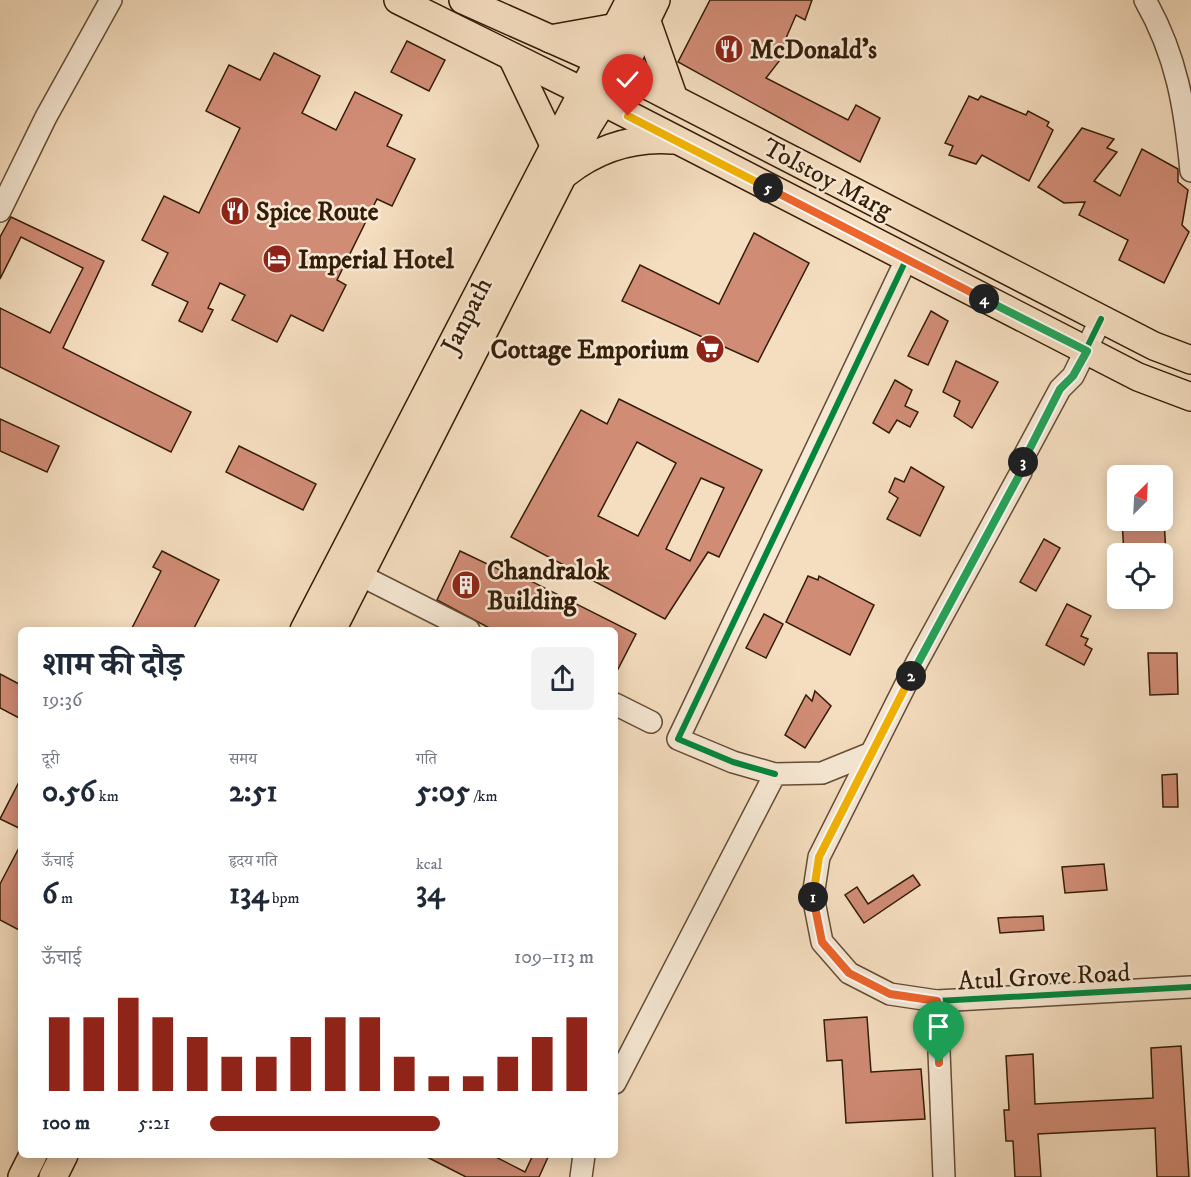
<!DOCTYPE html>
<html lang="hi">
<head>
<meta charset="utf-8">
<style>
  :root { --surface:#fff; --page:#f2f2f3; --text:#1f2937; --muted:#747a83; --accent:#8f2418 }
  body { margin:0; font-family:"IM FELL DW Pica","Noto Serif Devanagari",serif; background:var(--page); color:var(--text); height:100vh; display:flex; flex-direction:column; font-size:22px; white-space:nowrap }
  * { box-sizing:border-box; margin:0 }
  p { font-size:20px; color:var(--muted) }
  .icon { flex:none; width:33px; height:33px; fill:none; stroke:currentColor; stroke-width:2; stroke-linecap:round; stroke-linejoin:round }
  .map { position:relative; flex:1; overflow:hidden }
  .side { position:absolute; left:18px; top:627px; width:600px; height:531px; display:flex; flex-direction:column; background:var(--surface); border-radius:9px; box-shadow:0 3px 15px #0003 }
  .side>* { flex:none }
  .needle { width:39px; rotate:24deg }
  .fabs { position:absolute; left:1107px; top:465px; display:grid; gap:12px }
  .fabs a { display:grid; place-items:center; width:66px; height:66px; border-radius:9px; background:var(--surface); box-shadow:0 3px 15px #0003; font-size:30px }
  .pin { position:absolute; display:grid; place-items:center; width:51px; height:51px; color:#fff; margin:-62px -26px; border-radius:50% 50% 50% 0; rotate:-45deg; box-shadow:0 0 6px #0007 }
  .pin .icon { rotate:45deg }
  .km { position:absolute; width:30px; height:30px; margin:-15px; border-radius:50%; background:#222; color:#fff; font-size:16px; line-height:30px; text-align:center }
  .round { display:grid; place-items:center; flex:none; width:63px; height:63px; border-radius:9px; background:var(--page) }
  .overview { display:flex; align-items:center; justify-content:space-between; height:102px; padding:0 24px }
  h1 { font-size:33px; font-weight:700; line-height:45px }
  .figures { display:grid; grid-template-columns:repeat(3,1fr); gap:9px; height:102px; padding:6px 24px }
  .figures div { display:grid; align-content:center }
  .figures b { font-size:30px; font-weight:700 }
  .figures small { font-size:16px; font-weight:400 }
  .figures p { font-size:16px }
  .chart { height:168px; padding:12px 24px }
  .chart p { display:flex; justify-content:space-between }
  .chart svg { width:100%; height:108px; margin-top:6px; stroke:var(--accent); stroke-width:6 }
  ul { padding:0 24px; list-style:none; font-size:20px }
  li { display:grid; grid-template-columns:96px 72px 1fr; align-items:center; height:45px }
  li i { height:15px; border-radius:8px; background:var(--accent) }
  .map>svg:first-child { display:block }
  .building { fill:#d18c76; stroke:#341d08; stroke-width:1.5; fill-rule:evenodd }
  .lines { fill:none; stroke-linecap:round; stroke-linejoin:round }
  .minor-casing { stroke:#644d36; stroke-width:24 }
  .major-casing { stroke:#341d08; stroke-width:30 }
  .minor { stroke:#f8ead6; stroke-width:21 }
  .major { stroke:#f5dec0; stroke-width:27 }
  .cycleway-casing { stroke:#f8ead6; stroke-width:10 }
  .cycleway { stroke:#00873e; stroke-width:6 }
  .split-1-casing { stroke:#fff; stroke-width:12 }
  .split-2-casing { stroke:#fff; stroke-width:12 }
  .split-3-casing { stroke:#fff; stroke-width:12 }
  .split-4-casing { stroke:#fff; stroke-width:12 }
  .split-5-casing { stroke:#fff; stroke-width:12 }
  .split-6-casing { stroke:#fff; stroke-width:12 }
  .split-1 { stroke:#f0652b; stroke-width:8 }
  .split-2 { stroke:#f5b400; stroke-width:8 }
  .split-3 { stroke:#22a559; stroke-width:8 }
  .split-4 { stroke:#22a559; stroke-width:8 }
  .split-5 { stroke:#f0652b; stroke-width:8 }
  .split-6 { stroke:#f5b400; stroke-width:8 }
  .labels { text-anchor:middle; stroke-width:5; stroke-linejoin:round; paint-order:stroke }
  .poi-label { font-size:26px; font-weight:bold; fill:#341d08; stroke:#f8ead6; text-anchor:start }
  .street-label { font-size:26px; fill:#341d08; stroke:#f8ead6 }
</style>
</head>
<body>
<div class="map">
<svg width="1191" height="1177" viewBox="0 0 1191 1177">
  <rect width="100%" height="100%" fill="#f5dec0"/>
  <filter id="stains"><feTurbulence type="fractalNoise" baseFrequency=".00333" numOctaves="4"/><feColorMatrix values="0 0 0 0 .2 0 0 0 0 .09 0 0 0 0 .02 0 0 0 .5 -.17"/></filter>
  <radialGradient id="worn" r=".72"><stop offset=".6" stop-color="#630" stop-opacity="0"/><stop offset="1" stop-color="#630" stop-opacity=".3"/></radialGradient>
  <g class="building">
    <path d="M 710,0 L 812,0 L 805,20 L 796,15 L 777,59 L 780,60 L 766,78 L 848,120 L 856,105 L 880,118 L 860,162 L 678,62 Z"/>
    <path d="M 407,41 L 445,60 L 429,91 L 391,72 Z"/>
    <path d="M 274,53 L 320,76 L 302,113 L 336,130 L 355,92 L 402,115 L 387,146 L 415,159 L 392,206 L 377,199 L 337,280 L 346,285 L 323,331 L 291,315 L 277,342 L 232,320 L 245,295 L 220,283 L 208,308 L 213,310 L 202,332 L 179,321 L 188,302 L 152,285 L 168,253 L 142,240 L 164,196 L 199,213 L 240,128 L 206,111 L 229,65 L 260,80 Z"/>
    <path d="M 969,96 L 978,100 L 981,96 L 1026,115 L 1028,111 L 1049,122 L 1047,126 L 1053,130 L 1029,181 L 982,155 L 976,164 L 949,155 L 953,146 L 945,143 Z"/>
    <path d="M 1082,128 L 1114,139 L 1107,148 L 1117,152 L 1094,181 L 1120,196 L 1142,149 L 1178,169 L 1178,182 L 1188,190 L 1182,225 L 1189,232 L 1164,283 L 1119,260 L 1128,240 L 1079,215 L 1085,202 L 1064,203 L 1038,187 Z"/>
    <path d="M 11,217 L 104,261 L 63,348 L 191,412 L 171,452 L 0,367 L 0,308 L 50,333 L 83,268 L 21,237 L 0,279 L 0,237 Z"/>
    <path d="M 754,233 L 809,263 L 758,362 L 622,301 L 640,265 L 719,304 Z"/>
    <path d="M 931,311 L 948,321 L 928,365 L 908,356 Z"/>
    <path d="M 956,361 L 998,382 L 972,428 L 954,416 L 960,401 L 943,392 Z"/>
    <path d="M 895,380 L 912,390 L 905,406 L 918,412 L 910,427 L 897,420 L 889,433 L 873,423 Z"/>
    <path d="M 619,399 L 762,470 L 719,557 L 708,552 L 665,619 L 511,537 L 581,410 L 607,424 ZM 637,442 L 676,463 L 638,536 L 598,516 ZM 701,478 L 724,488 L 690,561 L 666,549 Z"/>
    <path d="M 0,419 L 59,446 L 47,472 L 0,451 Z"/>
    <path d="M 239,446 L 316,484 L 303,510 L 226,472 Z"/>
    <path d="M 911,467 L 944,487 L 920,536 L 887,519 L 898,498 L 889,492 L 895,478 L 904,482 Z"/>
    <path d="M 1122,520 L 1164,520 L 1166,554 L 1124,554 Z"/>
    <path d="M 1044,539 L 1060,548 L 1036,591 L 1020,582 Z"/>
    <path d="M 162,551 L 219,580 L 193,630 L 131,630 L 161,571 L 153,567 Z"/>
    <path d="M 460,551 L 504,572 L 505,568 L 636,634 L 615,675 L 615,630 L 493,630 L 437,600 Z"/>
    <path d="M 808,576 L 818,580 L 819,576 L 874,605 L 850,655 L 786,622 Z"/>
    <path d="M 1067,604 L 1091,616 L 1081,636 L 1088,639 L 1085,645 L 1092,649 L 1084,665 L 1046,645 Z"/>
    <path d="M 764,614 L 783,624 L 766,658 L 746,648 Z"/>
    <path d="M 1148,653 L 1177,653 L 1178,694 L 1150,695 Z"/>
    <path d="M 0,674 L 21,685 L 21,719 L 0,708 Z"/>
    <path d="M 815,691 L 831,706 L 805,748 L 785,735 L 806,695 L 812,701 Z"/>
    <path d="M 1177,774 L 1178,807 L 1163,807 L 1162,775 Z"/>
    <path d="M 21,778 L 21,829 L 0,819 Z"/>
    <path d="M 21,844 L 21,931 L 0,920 L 0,884 Z"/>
    <path d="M 1104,864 L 1107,890 L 1065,893 L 1062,867 Z"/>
    <path d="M 913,875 L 920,885 L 864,923 L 845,895 L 857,887 L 868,904 Z"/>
    <path d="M 1043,916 L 1044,930 L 1000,933 L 998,918 Z"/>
    <path d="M 867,1017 L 871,1072 L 921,1069 L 925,1119 L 846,1123 L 842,1060 L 827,1061 L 824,1020 Z"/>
    <path d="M 1181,1046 L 1189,1177 L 1157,1177 L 1155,1128 L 1038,1134 L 1041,1177 L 1015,1177 L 1013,1141 L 1006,1141 L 1004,1110 L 1009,1110 L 1006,1056 L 1033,1054 L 1035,1104 L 1153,1098 L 1151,1048 Z"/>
    <path d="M 423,1155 L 492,1155 L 525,1172 L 533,1155 L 549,1155 L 539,1177 L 466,1177 Z"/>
  </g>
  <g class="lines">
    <g class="minor-casing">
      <g id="minor">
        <path d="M 1145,0 C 1177,56 1185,108 1191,171"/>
        <path d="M 0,211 L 46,117 L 111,0"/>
        <path d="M 1101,319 L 1073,376 L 1060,389 L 1024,456 L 1021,472 L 917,662 L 819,857 L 813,896 L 822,942 L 849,973 L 890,994 L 937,1001 L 1191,987"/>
        <path d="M 360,575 L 469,630"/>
        <path d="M 615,704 L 651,722"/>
        <path d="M 775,774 L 733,762 L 678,739 L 906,260"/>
        <path d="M 937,1001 L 944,1177"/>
        <path d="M 615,1083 L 775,774 L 822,773 L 869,754"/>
        <path d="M 581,1177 L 584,1155"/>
      </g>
    </g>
    <g class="major-casing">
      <g id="major">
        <path d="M 398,0 L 582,91 L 1138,377 L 1191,397"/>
        <path d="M 463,0 L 598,60 L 1154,346 L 1191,360"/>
        <path d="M 646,19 L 674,99"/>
        <path d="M 550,39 L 617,27"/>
        <path d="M 512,57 L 554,145"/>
        <path d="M 566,173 C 598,148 633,137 673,140"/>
        <path d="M 304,630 L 630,0"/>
        <path d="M 332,630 L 589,124 L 621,73 L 656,0"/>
        <path d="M 22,1177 L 33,1155"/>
        <path d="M 53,1177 L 64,1155"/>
      </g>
    </g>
    <use href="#minor" class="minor"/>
    <use href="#major" class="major"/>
    <g class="cycleway-casing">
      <g id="cycleway">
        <path d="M 1101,319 L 1073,376 L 1060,389 L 1024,456 L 1021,472 L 917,662 L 819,857 L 813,896 L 822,942 L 849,973 L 890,994 L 937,1001 L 1191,987"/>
        <path d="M 775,774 L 733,762 L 678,739 L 906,260"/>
      </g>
    </g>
    <use href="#cycleway" class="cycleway"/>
  </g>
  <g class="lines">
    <g class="split-1-casing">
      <path id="split-1" d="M 813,897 L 822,942 L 849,973 L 890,994 L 937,1001 L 939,1063"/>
    </g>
    <g class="split-2-casing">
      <path id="split-2" d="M 813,897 L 819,857 L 911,676"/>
    </g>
    <g class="split-3-casing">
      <path id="split-3" d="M 911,676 L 1021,472 L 1023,462"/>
    </g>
    <g class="split-4-casing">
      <path id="split-4" d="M 984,299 L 1087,351 L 1073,376 L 1060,389 L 1023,462"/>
    </g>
    <g class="split-5-casing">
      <path id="split-5" d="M 768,188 L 984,299"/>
    </g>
    <g class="split-6-casing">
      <path id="split-6" d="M 628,116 L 768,188"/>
    </g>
    <use href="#split-1" class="split-1"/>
    <use href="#split-2" class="split-2"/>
    <use href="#split-3" class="split-3"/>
    <use href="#split-4" class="split-4"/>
    <use href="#split-5" class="split-5"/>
    <use href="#split-6" class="split-6"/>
  </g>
  <defs>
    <g id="restaurant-disc" transform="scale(1.5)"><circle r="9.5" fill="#8f2418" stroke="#f8ead6"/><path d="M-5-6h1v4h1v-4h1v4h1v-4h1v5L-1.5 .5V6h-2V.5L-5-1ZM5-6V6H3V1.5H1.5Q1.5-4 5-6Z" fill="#fff"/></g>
    <g id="hotel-disc" transform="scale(1.5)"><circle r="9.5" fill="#8f2418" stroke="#f8ead6"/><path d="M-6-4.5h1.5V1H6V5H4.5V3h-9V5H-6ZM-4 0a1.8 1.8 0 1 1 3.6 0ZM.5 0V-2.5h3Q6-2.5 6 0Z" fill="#fff"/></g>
    <g id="supermarket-disc" transform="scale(1.5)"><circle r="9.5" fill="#8f2418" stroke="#f8ead6"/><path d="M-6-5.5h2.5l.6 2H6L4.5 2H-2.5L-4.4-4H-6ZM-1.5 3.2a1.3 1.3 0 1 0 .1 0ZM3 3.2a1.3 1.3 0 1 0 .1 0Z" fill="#fff"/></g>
    <g id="building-disc" transform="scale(1.5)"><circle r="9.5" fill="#8f2418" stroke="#f8ead6"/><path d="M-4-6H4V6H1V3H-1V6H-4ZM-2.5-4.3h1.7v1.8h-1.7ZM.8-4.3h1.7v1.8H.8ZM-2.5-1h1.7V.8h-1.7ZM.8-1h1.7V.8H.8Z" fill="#fff"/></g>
  </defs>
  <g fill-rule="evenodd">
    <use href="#restaurant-disc" x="729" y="49"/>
    <use href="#restaurant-disc" x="235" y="211"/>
    <use href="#hotel-disc" x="277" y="259"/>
    <use href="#supermarket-disc" x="710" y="349"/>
    <use href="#building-disc" x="466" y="585"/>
  </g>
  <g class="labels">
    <g class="poi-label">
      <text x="750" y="58">McDonald's</text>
      <text x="256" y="220">Spice Route</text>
      <text x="298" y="268">Imperial Hotel</text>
      <text x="689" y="358" text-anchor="end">Cottage Emporium</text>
      <text x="487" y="579">Chandralok<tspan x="487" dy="30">Building</tspan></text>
    </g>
    <g class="street-label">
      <text transform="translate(828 178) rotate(28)" y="9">Tolstoy Marg</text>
      <text transform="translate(466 315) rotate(-63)" y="9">Janpath</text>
      <text transform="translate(1044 976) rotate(-3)" y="9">Atul Grove Road</text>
    </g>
  </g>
  <rect width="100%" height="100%" filter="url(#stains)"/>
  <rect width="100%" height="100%" fill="url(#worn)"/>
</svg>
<div class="fabs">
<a><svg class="needle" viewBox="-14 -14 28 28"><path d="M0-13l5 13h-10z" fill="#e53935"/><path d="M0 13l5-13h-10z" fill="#747a83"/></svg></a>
<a><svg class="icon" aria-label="locate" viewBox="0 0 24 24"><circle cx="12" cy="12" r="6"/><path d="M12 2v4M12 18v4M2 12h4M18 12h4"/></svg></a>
</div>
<div class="pin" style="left:939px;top:1063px;background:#1e9e55"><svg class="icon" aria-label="arrive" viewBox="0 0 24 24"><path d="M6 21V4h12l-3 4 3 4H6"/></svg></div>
<div class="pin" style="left:628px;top:116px;background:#d93025"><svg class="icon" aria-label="check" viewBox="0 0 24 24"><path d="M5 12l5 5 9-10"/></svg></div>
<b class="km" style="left:813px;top:897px">1</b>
<b class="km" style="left:911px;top:676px">2</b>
<b class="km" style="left:1023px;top:462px">3</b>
<b class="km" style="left:984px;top:299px">4</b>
<b class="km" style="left:768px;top:188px">5</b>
<section class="side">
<div class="overview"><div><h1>शाम की दौड़</h1><p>19:36</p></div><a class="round"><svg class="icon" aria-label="share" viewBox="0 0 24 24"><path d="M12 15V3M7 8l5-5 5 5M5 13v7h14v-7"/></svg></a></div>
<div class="figures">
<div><p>दूरी</p><b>0.56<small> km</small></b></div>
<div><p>समय</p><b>2:51</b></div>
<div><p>गति</p><b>5:05<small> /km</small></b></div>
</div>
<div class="figures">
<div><p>ऊँचाई</p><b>6<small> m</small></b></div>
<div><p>हृदय गति</p><b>134<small> bpm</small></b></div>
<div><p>kcal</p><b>34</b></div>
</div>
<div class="chart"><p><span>ऊँचाई</span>109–113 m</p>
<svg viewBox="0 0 160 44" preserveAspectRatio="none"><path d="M5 44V14M15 44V14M25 44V6M35 44V14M45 44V22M55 44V30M65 44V30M75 44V22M85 44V14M95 44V14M105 44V30M115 44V38M125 44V38M135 44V30M145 44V22M155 44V14"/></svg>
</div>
<ul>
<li><b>100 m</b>5:21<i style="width:60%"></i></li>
</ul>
</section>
</div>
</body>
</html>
